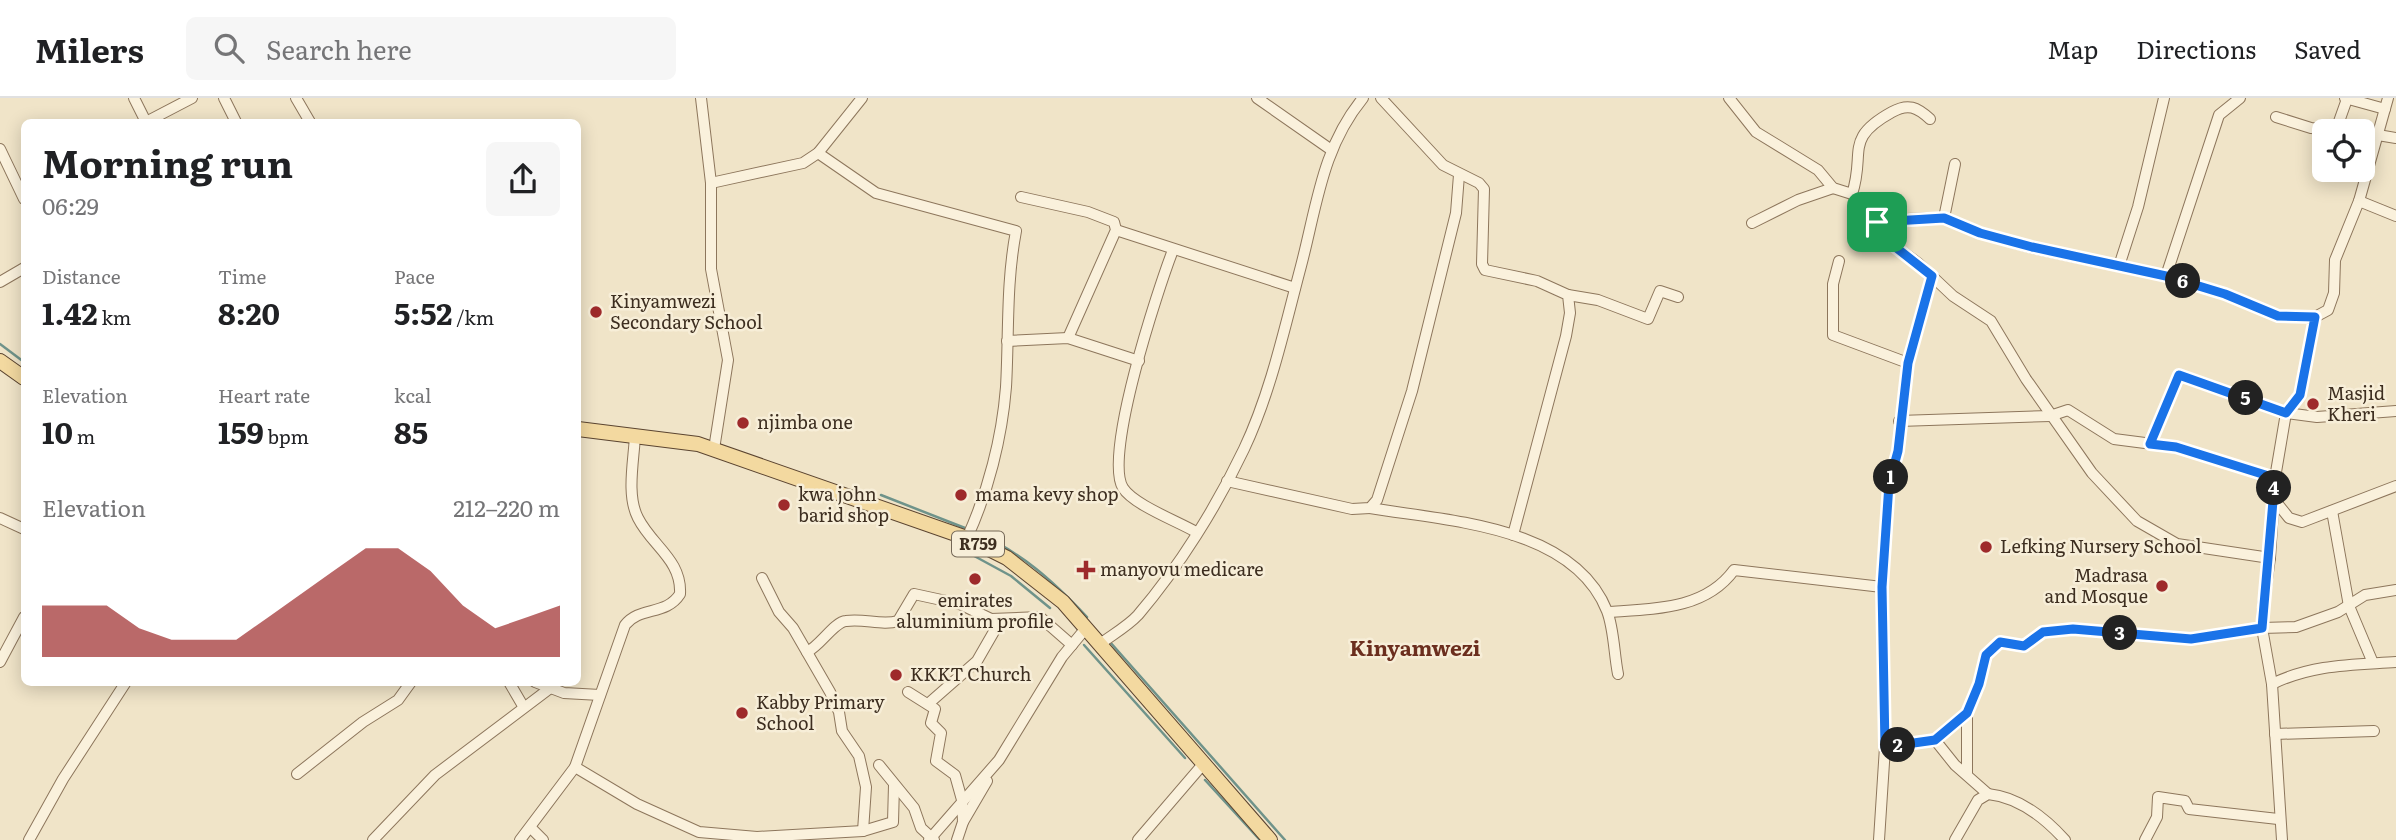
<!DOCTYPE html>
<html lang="en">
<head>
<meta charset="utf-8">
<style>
  :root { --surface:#fff; --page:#f6f6f6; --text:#202124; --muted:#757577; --line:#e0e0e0; --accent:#9e2a2b }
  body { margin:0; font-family:Literata,serif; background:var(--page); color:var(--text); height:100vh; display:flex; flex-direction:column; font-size:26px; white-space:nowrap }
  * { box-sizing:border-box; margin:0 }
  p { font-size:23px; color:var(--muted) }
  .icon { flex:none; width:38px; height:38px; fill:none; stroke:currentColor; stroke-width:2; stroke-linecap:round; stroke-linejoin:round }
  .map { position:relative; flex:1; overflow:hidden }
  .drawer { position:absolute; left:21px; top:21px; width:560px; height:567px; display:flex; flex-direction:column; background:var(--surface); border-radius:10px; box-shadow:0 4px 18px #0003 }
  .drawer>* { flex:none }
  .tools { position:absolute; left:2312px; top:21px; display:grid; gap:14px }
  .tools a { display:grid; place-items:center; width:63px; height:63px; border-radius:10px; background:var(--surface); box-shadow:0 4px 18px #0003; font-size:35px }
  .pin { position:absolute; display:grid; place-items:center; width:60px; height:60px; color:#fff; margin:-30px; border-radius:14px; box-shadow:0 4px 10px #0006 }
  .km { position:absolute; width:35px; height:35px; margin:-18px; border-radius:50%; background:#222; color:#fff; font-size:19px; line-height:35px; text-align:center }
  .round { display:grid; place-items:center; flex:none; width:74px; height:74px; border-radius:10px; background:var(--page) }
  .head { display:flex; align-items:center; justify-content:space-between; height:119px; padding:0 21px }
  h1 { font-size:38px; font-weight:700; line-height:52px }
  .stats { display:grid; grid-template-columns:repeat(3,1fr); gap:10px; height:119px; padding:7px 21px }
  .stats div { display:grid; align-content:center }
  .stats b { font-size:30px; font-weight:700 }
  .stats small { font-size:19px; font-weight:400 }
  .stats p { font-size:19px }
  .chart { height:196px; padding:14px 21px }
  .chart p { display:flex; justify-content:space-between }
  .chart svg { width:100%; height:126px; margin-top:7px; fill:var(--accent); opacity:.7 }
  header { display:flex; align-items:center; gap:42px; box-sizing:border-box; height:98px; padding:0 35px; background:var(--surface); border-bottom:2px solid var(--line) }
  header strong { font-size:33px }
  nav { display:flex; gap:38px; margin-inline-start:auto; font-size:24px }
  .search { width:490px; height:63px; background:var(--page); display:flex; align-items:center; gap:18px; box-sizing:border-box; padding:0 24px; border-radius:10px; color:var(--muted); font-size:26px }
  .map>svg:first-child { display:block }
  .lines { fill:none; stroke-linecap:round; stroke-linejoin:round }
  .stream { stroke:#6f938a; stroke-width:2.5 }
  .minor-casing { stroke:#8d765c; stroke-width:12 }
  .major-casing { stroke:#5b4430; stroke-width:16 }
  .minor { stroke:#faf1dc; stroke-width:10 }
  .major { stroke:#f3d9a0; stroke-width:14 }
  .route-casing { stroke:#fff; stroke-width:14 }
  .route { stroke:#1a73e8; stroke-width:9 }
  .poi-dot { fill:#9e2a2b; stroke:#f7eed8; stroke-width:2.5 }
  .labels { text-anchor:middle; stroke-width:5; stroke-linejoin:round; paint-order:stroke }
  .shield { fill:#f7eed8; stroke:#756857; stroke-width:2 }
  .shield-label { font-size:16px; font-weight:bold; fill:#3d2e20 }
  .poi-label { font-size:18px; fill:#3d2e20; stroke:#f7eed8; text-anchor:start }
  .quarter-label { font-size:21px; font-weight:bold; fill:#6b2e1e; stroke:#f7eed8 }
</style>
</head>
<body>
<header>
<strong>Milers</strong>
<div class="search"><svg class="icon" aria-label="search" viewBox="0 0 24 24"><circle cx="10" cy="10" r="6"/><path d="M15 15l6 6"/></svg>Search here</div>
<nav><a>Map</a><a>Directions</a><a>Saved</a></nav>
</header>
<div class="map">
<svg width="2396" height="742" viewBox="0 0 2396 742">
  <rect width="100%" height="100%" fill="#f0e4c8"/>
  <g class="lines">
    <g class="stream">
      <path d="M 0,246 L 24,264"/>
      <path d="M 881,397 L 965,430"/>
      <path d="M 974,433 C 1023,456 1050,480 1087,519"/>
      <path d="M 954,447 L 1011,478 L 1050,510"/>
      <path d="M 1110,544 L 1285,742"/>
      <path d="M 1084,547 L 1185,660"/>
      <path d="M 1205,682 L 1260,742"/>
    </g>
    <g class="minor-casing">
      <g id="minor">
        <path d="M 134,0 L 146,24"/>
        <path d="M 224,0 L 236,24"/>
        <path d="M 296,0 L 310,24"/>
        <path d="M 701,0 L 711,85 L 711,171 L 728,262 L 714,351"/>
        <path d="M 1257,0 L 1330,51"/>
        <path d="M 1381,0 L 1443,67 L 1479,85 L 1484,91 L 1482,166 L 1485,172 L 1537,183 L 1568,197 L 1570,215 L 1566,238 L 1513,437"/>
        <path d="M 1729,0 L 1756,34 L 1818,72 L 1833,90 L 1852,96 L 1870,122 L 1944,120 L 1981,135 L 2033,150 L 2166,178 L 2225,196 L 2278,218 L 2315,219"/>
        <path d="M 2345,0 L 2385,11"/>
        <path d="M 2276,19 L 2311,30 L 2336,32 L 2347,1"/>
        <path d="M 146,24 L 192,0"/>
        <path d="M 2378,37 L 2396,40"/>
        <path d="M 0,51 L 24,101"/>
        <path d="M 818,55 L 876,95 L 1016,133 C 1006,186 1009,236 1006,289 C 1002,340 988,394 967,440"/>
        <path d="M 711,85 L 803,65 L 818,55 L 862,0"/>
        <path d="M 1852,96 C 1866,54 1843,41 1892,14 C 1908,5 1917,9 1930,21"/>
        <path d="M 1021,99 L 1088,114 L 1114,124 L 1116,132 L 1068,240"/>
        <path d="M 2359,103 L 2396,118"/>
        <path d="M 1944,120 L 1955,66"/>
        <path d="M 1877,124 L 1889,144 L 1918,165 L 1953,198 L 1991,223 L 2026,281 L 2092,375 L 2137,423 L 2177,446 L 2270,460"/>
        <path d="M 1752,125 L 1798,102 L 1833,90"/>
        <path d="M 1116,132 L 1295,190"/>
        <path d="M 1173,152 C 1158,191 1103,358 1123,390 C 1134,407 1177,423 1196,434"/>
        <path d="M 1839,163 L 1833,186 L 1833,237 L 1908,265"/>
        <path d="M 2119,168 L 2138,109 L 2164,0"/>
        <path d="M 2166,178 L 2219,17 L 2240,0"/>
        <path d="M 0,184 L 24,170"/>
        <path d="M 1568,197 L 1598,202 L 1648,221 L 1660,193 L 1678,199"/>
        <path d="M 1007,243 L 1068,240 L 1139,263"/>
        <path d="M 1899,323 L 2050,318 L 2068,312 L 2114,341 L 2176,349 L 2275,380"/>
        <path d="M 2150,346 L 2179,277 L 2286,315 L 2317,319 L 2396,313"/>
        <path d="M 1227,383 L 1352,411 L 1370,410 L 1377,402 L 1412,293 L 1456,115 L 1459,77"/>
        <path d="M 2273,400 L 2289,420 L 2302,424 L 2396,388"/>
        <path d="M 1370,410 C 1446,423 1573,427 1607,513 C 1614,531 1614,556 1618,576"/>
        <path d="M 2332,413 L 2349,508 L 2373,565"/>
        <path d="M 0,420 L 24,431"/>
        <path d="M 762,480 L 779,514 L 793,530 L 830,594 L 839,614 L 842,633 L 859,658 L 866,689 L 863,733"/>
        <path d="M 1608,514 C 1653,511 1705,512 1734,472 L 1882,489"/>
        <path d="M 1100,546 C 1112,537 1128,528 1138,517 C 1179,469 1217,408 1244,351 C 1271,294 1285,228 1301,168 C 1317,107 1322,50 1363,0"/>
        <path d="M 807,554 C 821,547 834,524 846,523 C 864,520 882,528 898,523 L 914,496 L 960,506 L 991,521 L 1040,519 L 1072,547"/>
        <path d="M 0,564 L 24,519"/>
        <path d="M 509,584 L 523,608"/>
        <path d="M 535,584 L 564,595 L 600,597"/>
        <path d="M 2272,586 C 2313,566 2352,567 2396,564"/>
        <path d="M 908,594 L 935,611 L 931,625 L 941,635 L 936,663 L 955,677 L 962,702 L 963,724"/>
        <path d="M 928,606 L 977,563 L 1000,523"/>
        <path d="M 1967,615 L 1967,676"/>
        <path d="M 2275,636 L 2374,633"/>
        <path d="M 1935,642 L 1955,667 L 1988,696"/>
        <path d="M 1885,649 L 1935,642 L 1967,615 L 1979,586 L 1986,557 L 2000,544 L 2024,548 L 2043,534 L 2073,531 L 2191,541 L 2262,530 L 2296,529 L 2338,514 L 2365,497 L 2396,492"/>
        <path d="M 879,667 L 914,710 L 921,730 L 934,742"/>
        <path d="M 575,669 L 637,706 L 699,734 L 757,739 L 863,733 L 893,724 L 894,687"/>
        <path d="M 297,676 L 363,624 L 398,602 L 411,584"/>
        <path d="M 531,730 L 543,742"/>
        <path d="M 29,742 L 63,681 L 126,584"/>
        <path d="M 373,742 L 435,677 L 549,591"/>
        <path d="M 520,742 L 575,669 L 625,527 C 640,508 666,518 680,496 C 682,462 652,448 638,420 C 626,397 634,362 635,337"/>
        <path d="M 929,742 L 999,662 L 1062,559 L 1086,530"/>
        <path d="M 957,742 L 963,724 L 987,683"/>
        <path d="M 1138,742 L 1204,665"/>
        <path d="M 1879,742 L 1885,649 L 1882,489 L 1889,386 L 1898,353 L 1908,265 L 1932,178"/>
        <path d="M 1955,742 L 1978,702 L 1988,696 C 2019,699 2045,720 2065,742"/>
        <path d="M 2145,742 L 2157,719 L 2158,699 L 2185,703 L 2189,711 L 2278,721"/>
        <path d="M 2282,742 L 2272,586 L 2262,530 L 2263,509 L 2270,460 L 2275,380 L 2286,315 L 2300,297 L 2315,219 L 2328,212 L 2334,195 L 2335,162 L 2359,103 L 2388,0"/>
      </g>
    </g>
    <g class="major-casing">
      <g id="major">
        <path d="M 0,263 L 24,280"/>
        <path d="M 578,331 L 698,346 L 967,440 L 1007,460 L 1063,504 L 1270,742"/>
      </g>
    </g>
    <use href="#minor" class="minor"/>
    <use href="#major" class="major"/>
  </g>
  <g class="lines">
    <g class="route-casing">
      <path id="route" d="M 1944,120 L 1980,135 L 2032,149 L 2166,178 L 2225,196 L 2278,218 L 2315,219 L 2300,297 L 2286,315 L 2179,277 L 2150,346 L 2176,349 L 2275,380 L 2262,530 L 2191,541 L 2073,531 L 2043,534 L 2024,548 L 2000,544 L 1986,557 L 1979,586 L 1967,615 L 1935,642 L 1885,649 L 1882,489 L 1889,386 L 1898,353 L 1908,265 L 1932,178 L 1889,144 L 1877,124 Z"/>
    </g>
    <use href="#route" class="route"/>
  </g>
  <g class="poi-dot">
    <circle cx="596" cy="214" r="7"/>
    <circle cx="2313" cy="306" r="7"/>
    <circle cx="743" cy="325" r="7"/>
    <circle cx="961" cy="397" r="7"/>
    <circle cx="784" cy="407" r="7"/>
    <circle cx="1986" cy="449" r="7"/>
    <path d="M1082.5 461.5h7v7h7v7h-7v7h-7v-7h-7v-7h7z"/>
    <circle cx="975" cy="481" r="7"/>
    <circle cx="2162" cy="488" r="7"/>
    <circle cx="896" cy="577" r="7"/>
    <circle cx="742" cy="615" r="7"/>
  </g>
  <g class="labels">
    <rect class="shield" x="952" y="433.5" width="52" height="25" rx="5"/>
    <g class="shield-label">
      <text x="978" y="452">R759</text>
    </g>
    <g class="poi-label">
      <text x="610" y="210">Kinyamwezi<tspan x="610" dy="21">Secondary School</tspan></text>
      <text x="2327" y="302">Masjid<tspan x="2327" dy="21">Kheri</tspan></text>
      <text x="757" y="331">njimba one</text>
      <text x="798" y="403">kwa john<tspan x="798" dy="21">barid shop</tspan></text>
      <text x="975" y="403">mama kevy shop</text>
      <text x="2000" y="455">Lefking Nursery School</text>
      <text x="1100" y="478">manyovu medicare</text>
      <text x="2148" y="484" text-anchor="end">Madrasa<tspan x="2148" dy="21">and Mosque</tspan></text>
      <text x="975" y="509" text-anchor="middle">emirates<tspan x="975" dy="21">aluminium profile</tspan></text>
      <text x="910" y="583">KKKT Church</text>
      <text x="756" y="611">Kabby Primary<tspan x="756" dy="21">School</tspan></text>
    </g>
    <g class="quarter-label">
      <text x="1415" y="558">Kinyamwezi</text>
    </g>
  </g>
</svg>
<div class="tools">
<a><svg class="icon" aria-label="locate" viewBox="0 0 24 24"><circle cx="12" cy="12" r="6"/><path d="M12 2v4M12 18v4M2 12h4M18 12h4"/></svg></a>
</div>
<div class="pin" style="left:1877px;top:124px;background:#1e9e55"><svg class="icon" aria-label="arrive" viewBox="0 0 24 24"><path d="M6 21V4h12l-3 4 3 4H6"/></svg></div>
<b class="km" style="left:1891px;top:379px">1</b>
<b class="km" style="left:1898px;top:647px">2</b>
<b class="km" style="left:2120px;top:535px">3</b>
<b class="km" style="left:2274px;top:390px">4</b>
<b class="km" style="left:2246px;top:300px">5</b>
<b class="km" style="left:2183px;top:183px">6</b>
<section class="drawer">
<div class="head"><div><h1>Morning run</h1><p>06:29</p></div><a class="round"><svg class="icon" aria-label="share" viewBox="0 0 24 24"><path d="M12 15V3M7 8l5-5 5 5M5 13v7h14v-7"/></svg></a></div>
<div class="stats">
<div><p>Distance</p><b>1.42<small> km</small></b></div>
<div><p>Time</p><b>8:20</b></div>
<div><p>Pace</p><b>5:52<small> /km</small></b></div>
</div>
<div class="stats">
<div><p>Elevation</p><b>10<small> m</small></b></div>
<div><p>Heart rate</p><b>159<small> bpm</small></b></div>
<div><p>kcal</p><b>85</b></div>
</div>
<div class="chart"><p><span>Elevation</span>212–220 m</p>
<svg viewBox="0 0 160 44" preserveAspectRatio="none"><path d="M0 44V26L10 26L20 26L30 34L40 38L50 38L60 38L70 30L80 22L90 14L100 6L110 6L120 14L130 26L140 34L150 30L160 26V44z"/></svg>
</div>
</section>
</div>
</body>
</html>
